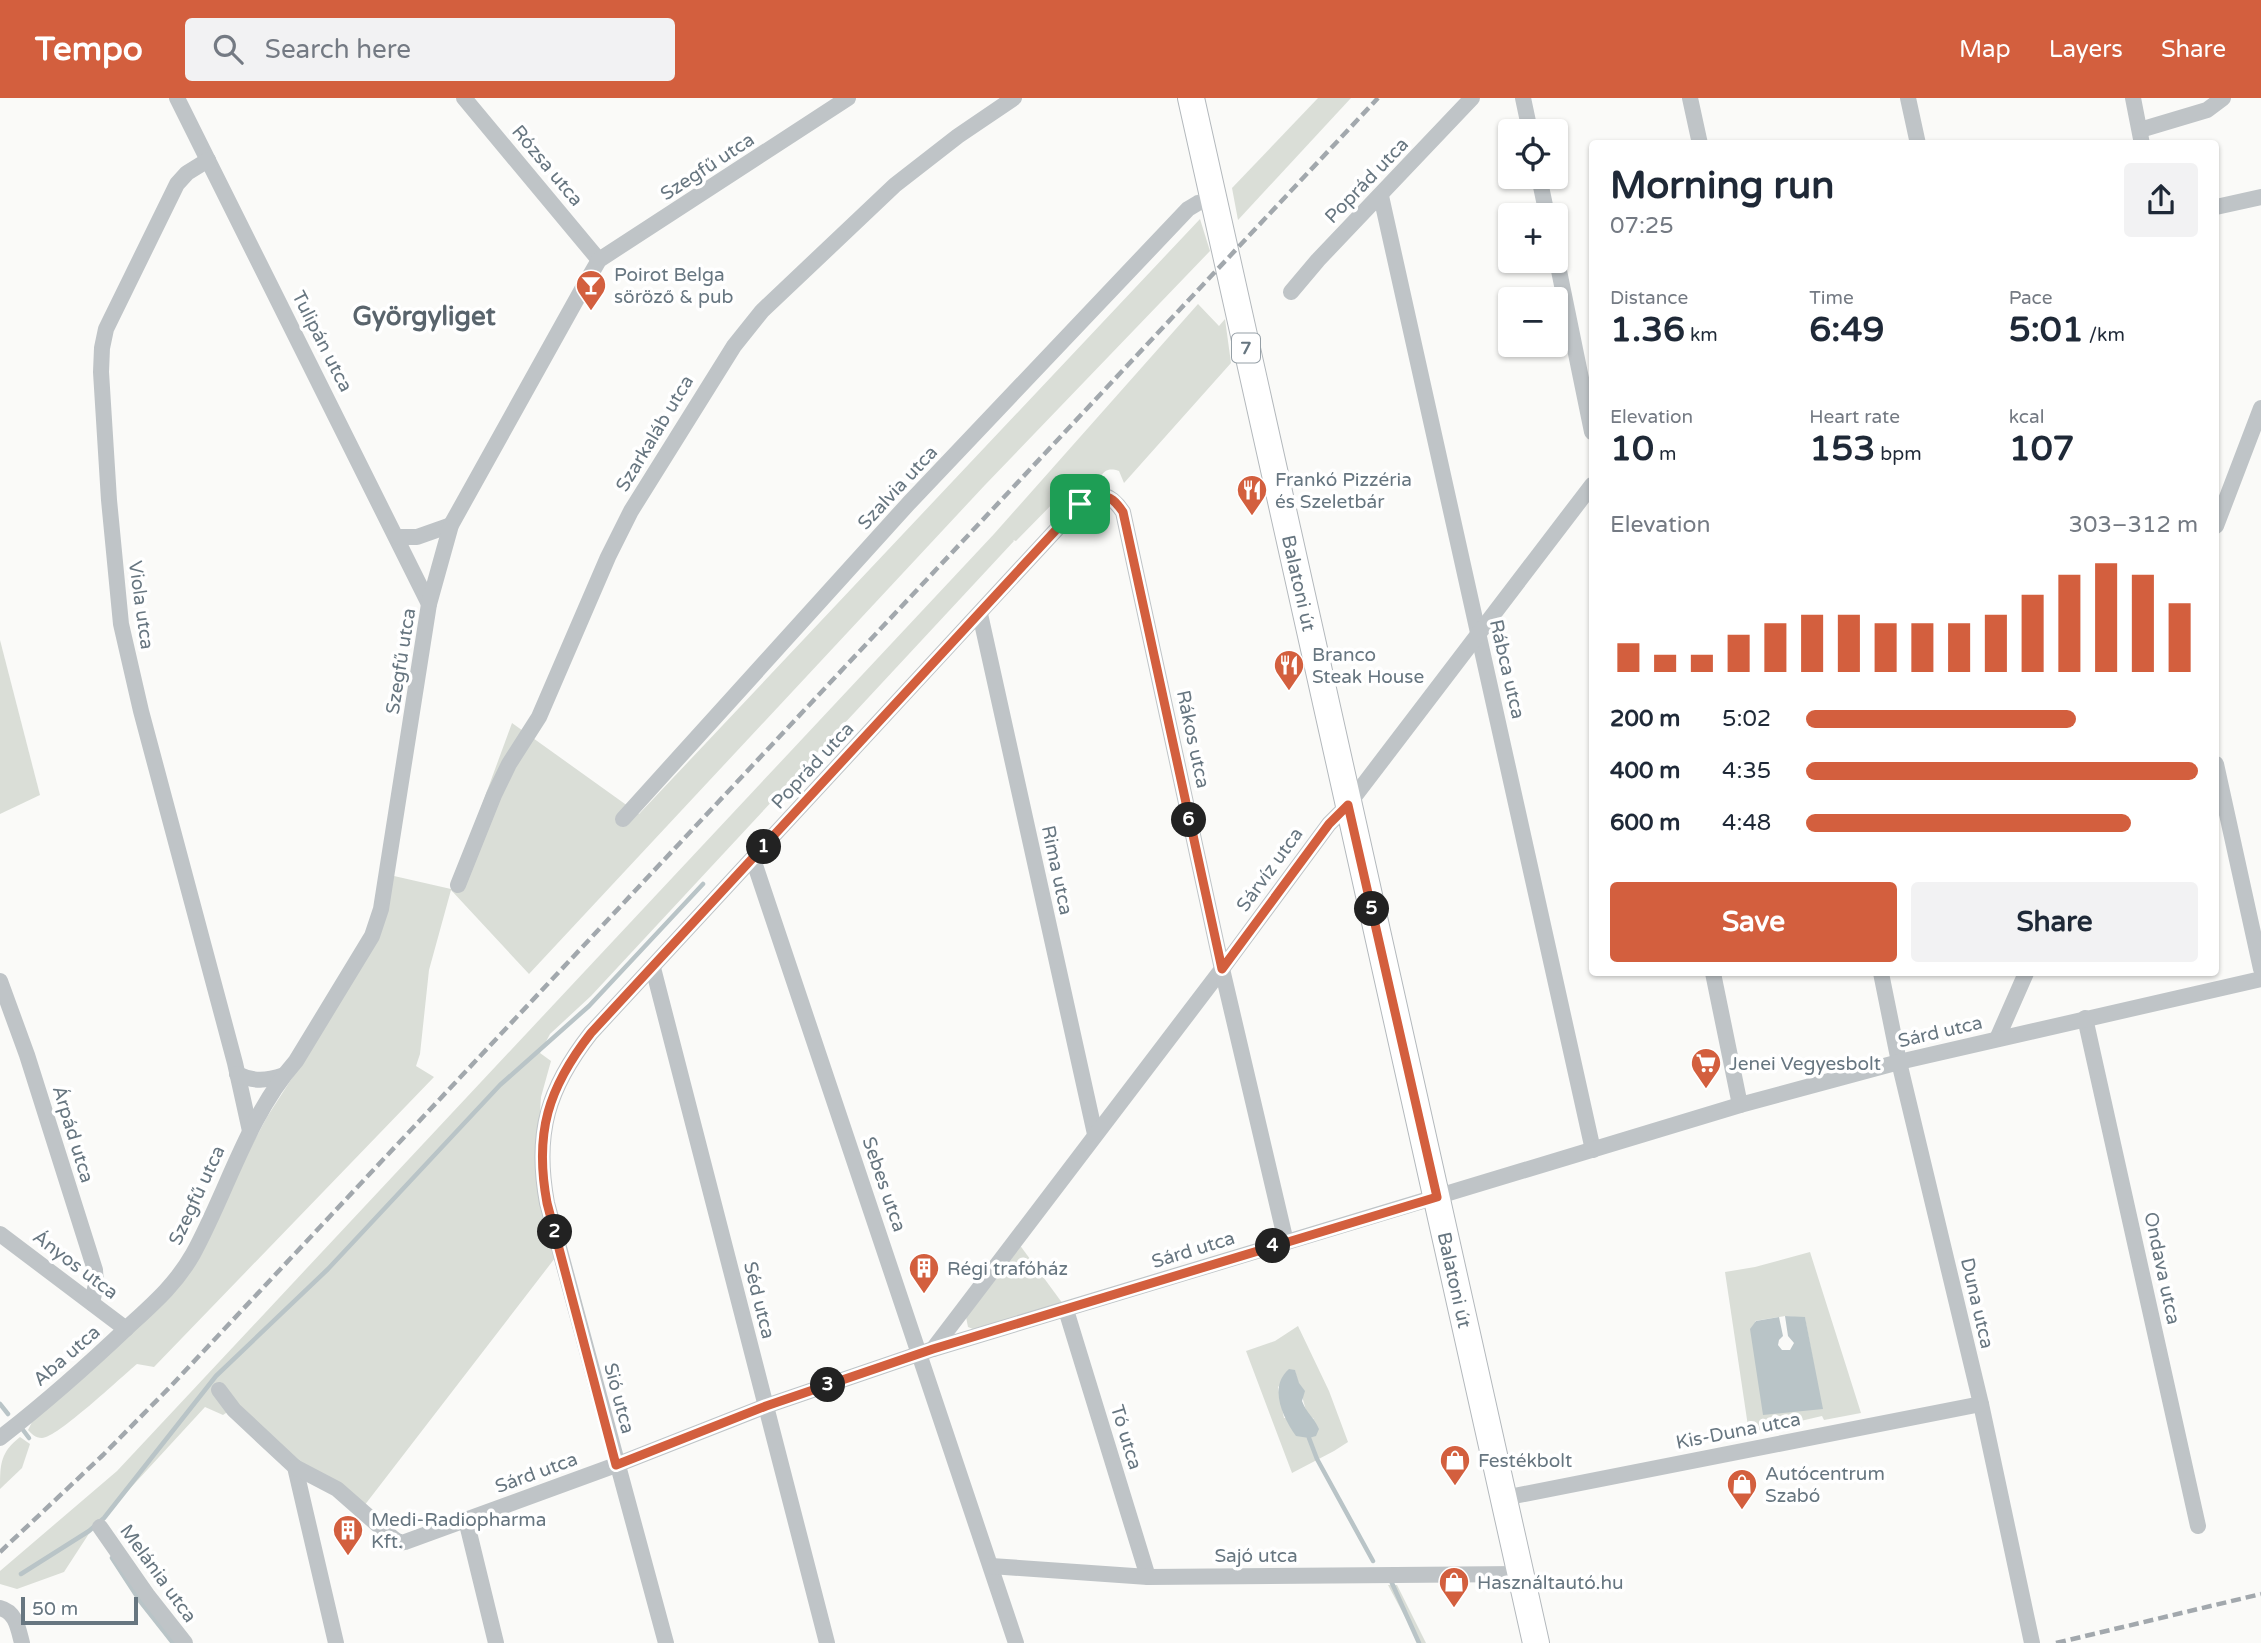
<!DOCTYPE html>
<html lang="en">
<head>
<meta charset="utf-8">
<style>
  :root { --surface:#fff; --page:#f2f2f3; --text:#1f2937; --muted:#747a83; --accent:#d35f3e }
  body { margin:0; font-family:"Varela Round",sans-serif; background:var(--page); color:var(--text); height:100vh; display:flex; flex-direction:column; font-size:26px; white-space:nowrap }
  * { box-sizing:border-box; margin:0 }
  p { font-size:23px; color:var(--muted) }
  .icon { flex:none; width:38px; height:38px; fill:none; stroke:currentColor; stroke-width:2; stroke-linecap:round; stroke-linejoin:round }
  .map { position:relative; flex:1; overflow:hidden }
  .sheet { position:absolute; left:1589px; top:42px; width:630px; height:836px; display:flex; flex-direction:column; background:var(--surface); border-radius:7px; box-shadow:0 2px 5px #0004 }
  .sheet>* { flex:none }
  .buttons { position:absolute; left:1498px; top:21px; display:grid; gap:14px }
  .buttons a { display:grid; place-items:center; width:70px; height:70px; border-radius:7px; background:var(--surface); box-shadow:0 2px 5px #0004; font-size:35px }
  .scale { position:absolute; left:21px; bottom:18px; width:117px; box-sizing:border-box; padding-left:7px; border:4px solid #677680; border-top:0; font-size:19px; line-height:24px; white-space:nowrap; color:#677680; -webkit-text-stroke:5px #fff; paint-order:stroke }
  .pin { position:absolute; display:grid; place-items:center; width:60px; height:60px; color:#fff; margin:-30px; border-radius:14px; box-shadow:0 4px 10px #0006 }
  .km { position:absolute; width:35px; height:35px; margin:-18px; border-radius:50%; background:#222; color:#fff; font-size:19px; line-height:35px; text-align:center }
  .round { display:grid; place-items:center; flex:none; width:74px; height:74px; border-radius:7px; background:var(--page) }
  .summary { display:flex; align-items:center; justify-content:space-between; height:119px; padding:0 21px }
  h1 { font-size:38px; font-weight:700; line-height:52px }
  .figures { display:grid; grid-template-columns:repeat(3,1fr); gap:10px; height:119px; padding:7px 21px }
  .figures div { display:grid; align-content:center }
  .figures b { font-size:35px; font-weight:700 }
  .figures small { font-size:19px; font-weight:400 }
  .figures p { font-size:19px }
  .chart { height:196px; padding:14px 21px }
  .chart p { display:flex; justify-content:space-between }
  .chart svg { width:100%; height:126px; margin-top:7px; stroke:var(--accent); stroke-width:6 }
  .action { display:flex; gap:14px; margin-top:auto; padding:14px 21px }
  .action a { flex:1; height:80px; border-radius:7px; background:var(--accent); color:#fff; font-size:28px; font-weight:700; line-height:80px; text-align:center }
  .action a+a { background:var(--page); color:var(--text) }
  ul { padding:0 21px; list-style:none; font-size:23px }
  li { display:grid; grid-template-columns:112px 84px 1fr; align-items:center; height:52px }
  li i { height:18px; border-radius:9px; background:var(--accent) }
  header { display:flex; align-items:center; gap:42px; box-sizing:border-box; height:98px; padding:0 35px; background:var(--accent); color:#fff }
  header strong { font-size:33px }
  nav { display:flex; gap:38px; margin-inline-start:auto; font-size:24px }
  .search { width:490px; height:63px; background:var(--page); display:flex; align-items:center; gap:18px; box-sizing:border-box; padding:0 24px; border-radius:7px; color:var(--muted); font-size:26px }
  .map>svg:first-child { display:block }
  .green { fill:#daded7; fill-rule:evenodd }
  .water { fill:#b9c4c7 }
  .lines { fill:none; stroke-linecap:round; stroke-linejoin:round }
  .stream { stroke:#b9c4c7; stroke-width:4.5 }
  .primary-casing { stroke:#b3b8bc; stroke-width:28 }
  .minor { stroke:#bfc4c7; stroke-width:16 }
  .primary { stroke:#fff; stroke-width:26 }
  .rail { stroke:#a2a8ad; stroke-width:4.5; stroke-dasharray:10 5; stroke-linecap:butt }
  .route-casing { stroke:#fff; stroke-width:14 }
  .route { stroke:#d35f3e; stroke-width:9 }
  .labels { text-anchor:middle; stroke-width:7; stroke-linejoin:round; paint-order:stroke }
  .shield { fill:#fff; stroke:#959fa6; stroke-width:2 }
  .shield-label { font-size:18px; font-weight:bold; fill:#677680 }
  .street-label { font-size:19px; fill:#677680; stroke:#fff }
  .poi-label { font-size:19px; fill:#677680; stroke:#fff; text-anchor:start }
  .district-label { font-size:26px; font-weight:bold; fill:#59646c; stroke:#fff }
</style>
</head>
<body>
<header>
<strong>Tempo</strong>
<div class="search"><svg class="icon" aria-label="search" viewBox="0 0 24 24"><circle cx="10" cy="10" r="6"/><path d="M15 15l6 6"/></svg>Search here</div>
<nav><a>Map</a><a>Layers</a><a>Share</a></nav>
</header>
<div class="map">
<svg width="2261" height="1545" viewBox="0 0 2261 1545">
  <rect width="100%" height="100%" fill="#fafaf8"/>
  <g class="green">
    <path d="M 1318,0 L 1351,0 L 1238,122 L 1232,90 Z"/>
    <path d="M 1200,121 L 1210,153 L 985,387 L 529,876 L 451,792 L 429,872 L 420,956 L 416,968 L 434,979 L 154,1269 L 137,1266 C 121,1279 57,1340 42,1340 C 35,1340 32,1336 28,1332 L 34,1320 L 161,1205 L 230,1088 L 267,1019 L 303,963 L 394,778 L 451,791 L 512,625 L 639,716 Z"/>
    <path d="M 1198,206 L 1219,228 L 1225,221 L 1231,265 L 1124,385 L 1119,373 C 1102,367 1101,380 1094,391 C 1092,396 1084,399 1080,402 L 1067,391 L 1016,443 L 1013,442 L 1014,443 L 591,898 L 550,936 L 540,955 L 551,963 L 541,999 L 538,1044 L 555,1160 L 364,1408 L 296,1364 L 235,1309 L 223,1317 L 205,1309 L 90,1434 L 64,1474 L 17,1491 L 0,1486 L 0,1473 L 117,1373 L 994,436 Z"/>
    <path d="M 0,542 L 40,697 L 0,716 Z"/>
    <path d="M 1019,1146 L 1063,1206 L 973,1231 L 968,1229 L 966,1219 Z"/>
    <path d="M 1810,1154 L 1861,1315 L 1824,1322 L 1822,1318 L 1749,1335 L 1725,1174 L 1755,1169 ZM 1785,1218 L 1805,1220 L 1822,1311 L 1755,1223 Z"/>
    <path d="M 1298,1228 L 1329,1293 L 1348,1344 L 1334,1353 L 1292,1375 L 1246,1253 L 1275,1243 ZM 1295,1273 L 1307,1316 L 1314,1321 L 1284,1320 L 1278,1289 Z"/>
    <path d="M 20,1339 L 30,1346 L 22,1370 L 0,1391 C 0,1366 0,1355 20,1339 Z"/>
    <path d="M 1388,1487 L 1397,1487 L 1426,1545 L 1419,1545 Z"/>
  </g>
  <g class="water">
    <path d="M 1785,1218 L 1805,1219 L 1823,1311 L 1763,1317 L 1750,1231 L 1756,1223 L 1779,1219 L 1783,1238 L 1779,1242 L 1778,1247 L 1782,1252 L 1790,1252 L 1794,1245 L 1788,1238 Z"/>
    <path d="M 1289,1271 L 1295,1272 L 1299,1285 L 1305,1293 L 1302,1303 C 1307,1316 1314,1319 1319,1331 L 1316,1338 L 1309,1340 L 1296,1338 C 1283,1320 1268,1289 1289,1271 Z"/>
  </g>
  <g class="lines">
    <g class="stream">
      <path d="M 0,1306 L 8,1316"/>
      <path d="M 23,1332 L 29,1340"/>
      <path d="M 1309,1340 L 1317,1361 L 1373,1463"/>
      <path d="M 112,1460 L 140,1503 L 173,1545"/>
      <path d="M 21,1476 L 89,1433 L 104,1420 L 216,1278 L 328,1171 L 500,987 L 589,908 L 703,786"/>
      <path d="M 1391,1483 L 1419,1545"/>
    </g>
    <g class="primary-casing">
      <g id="primary">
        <path id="s1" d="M 1191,0 L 1536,1545"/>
      </g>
    </g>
    <g class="minor">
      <path d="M 177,0 L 429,506"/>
      <path d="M 464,0 L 599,162"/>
      <path d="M 1523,0 L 1530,33"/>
      <path d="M 1690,0 L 1700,46"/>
      <path d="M 1908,0 L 1918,46"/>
      <path d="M 2133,0 L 2142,46"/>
      <path d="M 2140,32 L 2207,12 L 2223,0"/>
      <path d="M 208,62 L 187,75 L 177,86 L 106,231 L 102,250 L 101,274 L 109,402 L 121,526 L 141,613 L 235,965 L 250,1033"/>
      <path d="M 1539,79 L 1547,117"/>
      <path d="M 1381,98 L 1593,1052"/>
      <path d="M 2216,109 L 2261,99"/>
      <path d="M 1556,158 L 1592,334"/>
      <path d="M 1291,194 L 1318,162 L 1472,0"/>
      <path d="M 2216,428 L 2261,310"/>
      <path d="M 398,439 L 417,439 L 451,427"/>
      <path d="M 980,516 L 1095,1036"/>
      <path d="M 2216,666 L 2261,871"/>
      <path d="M 623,721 L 909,405 L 1188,111 L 1198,105 L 1214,101"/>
      <path d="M 753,761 L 1016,1545"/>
      <path d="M 458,787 L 494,697 L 509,666 L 539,619 L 608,459 L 631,413 L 734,248 L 762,213 L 895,87 L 958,38 L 1014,0"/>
      <path d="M 653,870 L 827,1545"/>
      <path d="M 1713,875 L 1740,1007"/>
      <path d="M 1881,875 L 1899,964 L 1981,1306 L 2032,1545"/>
      <path d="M 0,883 L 27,957 L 95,1172 L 96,1186 L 92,1205"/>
      <path d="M 2085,920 L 2198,1428"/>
      <path d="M 1997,941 L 2026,875"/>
      <path d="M 237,976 C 254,984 266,983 284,977"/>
      <path d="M 0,1136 L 126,1231"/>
      <path d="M 1066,1212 L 1148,1479"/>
      <path d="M 933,1251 L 1222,871 L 1329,726 L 1348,707 L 1592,387"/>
      <path d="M 219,1292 L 234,1312 L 295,1369 L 336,1545"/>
      <path d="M 0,1340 C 45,1305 88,1267 129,1228 C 154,1205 176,1186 193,1156 C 228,1092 247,1019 296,963 L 372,838 L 381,811 L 429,506 L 451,427 L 584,188 L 599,162 L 848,0"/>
      <path d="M 295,1369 L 337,1391 L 394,1441 L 400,1445 L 405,1444 L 616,1367 L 766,1308 L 933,1251 L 1740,1007 L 1899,964 L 2261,881"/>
      <path d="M 1504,1400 L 1981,1306"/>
      <path d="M 466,1422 L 496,1545"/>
      <path d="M 100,1429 L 148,1498 L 185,1545"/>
      <path d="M 991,1468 L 1148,1479 L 1521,1476"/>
      <path d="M 0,1510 C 16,1514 18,1530 22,1545"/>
      <path d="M 666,1545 L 547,1105 C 534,1035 548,990 591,935 L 1080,406 C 1099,392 1110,395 1123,414 L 1222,871 L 1286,1144"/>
    </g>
    <use href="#primary" class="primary"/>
    <g class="rail">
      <path d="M 0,1454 L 103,1357 L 170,1289 L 1378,0"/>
      <path d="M 2056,1545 L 2261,1496"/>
    </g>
  </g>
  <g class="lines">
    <g class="route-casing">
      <path id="route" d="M 1098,397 C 1111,398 1116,404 1123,414 L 1222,871 L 1329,726 L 1348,707 L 1437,1099 L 933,1251 L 766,1308 L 616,1367 L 547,1105 C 534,1035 548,990 591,935 L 1080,406 L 1090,399 Z"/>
    </g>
    <use href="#route" class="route"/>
  </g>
  <defs>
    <g id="bar-pin" transform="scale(1.575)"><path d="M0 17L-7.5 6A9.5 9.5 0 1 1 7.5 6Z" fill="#d35f3e" stroke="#fff"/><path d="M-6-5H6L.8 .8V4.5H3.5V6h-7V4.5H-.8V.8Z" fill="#fff"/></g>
    <g id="restaurant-pin" transform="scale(1.575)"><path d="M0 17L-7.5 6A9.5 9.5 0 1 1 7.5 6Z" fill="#d35f3e" stroke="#fff"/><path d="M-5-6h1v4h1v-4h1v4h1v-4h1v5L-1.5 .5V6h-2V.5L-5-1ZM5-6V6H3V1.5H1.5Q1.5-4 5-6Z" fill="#fff"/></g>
    <g id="supermarket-pin" transform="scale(1.575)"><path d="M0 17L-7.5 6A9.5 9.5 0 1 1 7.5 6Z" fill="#d35f3e" stroke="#fff"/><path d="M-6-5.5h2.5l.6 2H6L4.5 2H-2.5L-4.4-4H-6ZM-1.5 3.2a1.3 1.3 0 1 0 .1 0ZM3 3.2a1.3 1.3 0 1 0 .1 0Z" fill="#fff"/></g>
    <g id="building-pin" transform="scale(1.575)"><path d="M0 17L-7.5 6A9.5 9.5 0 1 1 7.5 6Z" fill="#d35f3e" stroke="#fff"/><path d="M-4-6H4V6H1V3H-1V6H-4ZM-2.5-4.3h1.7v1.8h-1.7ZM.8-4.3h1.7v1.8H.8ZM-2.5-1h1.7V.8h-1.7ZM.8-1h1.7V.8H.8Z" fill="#fff"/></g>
    <g id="shop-pin" transform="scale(1.575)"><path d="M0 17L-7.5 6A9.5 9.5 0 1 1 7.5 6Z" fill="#d35f3e" stroke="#fff"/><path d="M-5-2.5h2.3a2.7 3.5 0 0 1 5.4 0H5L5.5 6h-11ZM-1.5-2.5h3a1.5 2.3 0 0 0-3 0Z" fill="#fff"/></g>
  </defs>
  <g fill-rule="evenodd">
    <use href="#bar-pin" x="591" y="187"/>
    <use href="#restaurant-pin" x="1252" y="392"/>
    <use href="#restaurant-pin" x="1289" y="567"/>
    <use href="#supermarket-pin" x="1706" y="965"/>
    <use href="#building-pin" x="924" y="1170"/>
    <use href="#shop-pin" x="1455" y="1362"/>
    <use href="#shop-pin" x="1742" y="1386"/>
    <use href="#building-pin" x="348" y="1432"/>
    <use href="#shop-pin" x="1454" y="1484"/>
  </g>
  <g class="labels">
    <rect class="shield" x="1232" y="235.5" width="28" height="29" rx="5"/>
    <g class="shield-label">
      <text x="1246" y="256">7</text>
    </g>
    <g class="street-label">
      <text transform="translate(548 67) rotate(50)" y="7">Rózsa utca</text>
      <text transform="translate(707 68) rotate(-33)" y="7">Szegfű utca</text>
      <text transform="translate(1366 82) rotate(-46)" y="7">Poprád utca</text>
      <text transform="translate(323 243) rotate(63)" y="7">Tulipán utca</text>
      <text transform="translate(654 335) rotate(-59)" y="7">Szarkaláb utca</text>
      <text transform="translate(897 389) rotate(-47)" y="7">Szalvia utca</text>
      <text dy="7" stroke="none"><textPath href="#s1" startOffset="497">Balatoni út</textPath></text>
      <text transform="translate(142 507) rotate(82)" y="7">Viola utca</text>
      <text transform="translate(400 563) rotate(-81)" y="7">Szegfű utca</text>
      <text transform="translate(1508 571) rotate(77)" y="7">Rábca utca</text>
      <text transform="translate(1194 641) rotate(78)" y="7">Rákos utca</text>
      <text transform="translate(812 667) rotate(-47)" y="7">Poprád utca</text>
      <text transform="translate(1269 771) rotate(-54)" y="7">Sárvíz utca</text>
      <text transform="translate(1058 772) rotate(78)" y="7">Rima utca</text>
      <text transform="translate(1940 933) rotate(-13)" y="7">Sárd utca</text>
      <text transform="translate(74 1036) rotate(73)" y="7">Árpád utca</text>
      <text transform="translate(885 1086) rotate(71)" y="7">Sebes utca</text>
      <text transform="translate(196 1097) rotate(-65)" y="7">Szegfű utca</text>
      <text transform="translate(1193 1151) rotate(-17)" y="7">Sárd utca</text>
      <text transform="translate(76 1166) rotate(37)" y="7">Ányos utca</text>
      <text transform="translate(2163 1170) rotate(78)" y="7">Ondava utca</text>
      <text dy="7" stroke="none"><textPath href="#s1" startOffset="1211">Balatoni út</textPath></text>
      <text transform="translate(760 1202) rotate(76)" y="7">Séd utca</text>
      <text transform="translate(1978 1205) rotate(77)" y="7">Duna utca</text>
      <text transform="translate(66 1257) rotate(-41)" y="7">Aba utca</text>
      <text transform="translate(620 1300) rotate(75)" y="7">Sió utca</text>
      <text transform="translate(1738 1332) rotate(-11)" y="7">Kis-Duna utca</text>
      <text transform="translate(1127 1339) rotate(73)" y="7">Tó utca</text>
      <text transform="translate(536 1374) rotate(-20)" y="7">Sárd utca</text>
      <text x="1256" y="1464">Sajó utca</text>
      <text transform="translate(159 1475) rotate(54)" y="7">Melánia utca</text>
    </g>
    <g class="poi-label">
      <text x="614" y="183">Poirot Belga<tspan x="614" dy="22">söröző &amp; pub</tspan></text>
      <text x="1275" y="388">Frankó Pizzéria<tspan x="1275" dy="22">és Szeletbár</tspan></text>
      <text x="1312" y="563">Branco<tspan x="1312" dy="22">Steak House</tspan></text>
      <text x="1729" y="972">Jenei Vegyesbolt</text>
      <text x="947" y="1177">Régi trafóház</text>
      <text x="1478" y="1369">Festékbolt</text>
      <text x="1765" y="1382">Autócentrum<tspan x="1765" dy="22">Szabó</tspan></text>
      <text x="371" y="1428">Medi-Radiopharma<tspan x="371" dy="22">Kft.</tspan></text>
      <text x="1477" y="1491">Használtautó.hu</text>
    </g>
    <g class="district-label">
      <text x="424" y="227">Györgyliget</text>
    </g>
  </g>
</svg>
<div class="buttons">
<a><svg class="icon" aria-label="locate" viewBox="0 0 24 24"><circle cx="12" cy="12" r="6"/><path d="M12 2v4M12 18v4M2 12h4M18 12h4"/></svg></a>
<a>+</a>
<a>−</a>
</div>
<div class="scale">50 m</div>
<div class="pin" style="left:1080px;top:406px;background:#1e9e55"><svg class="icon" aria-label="arrive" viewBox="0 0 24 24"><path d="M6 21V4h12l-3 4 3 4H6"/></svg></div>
<b class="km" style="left:764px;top:749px">1</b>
<b class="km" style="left:555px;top:1134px">2</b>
<b class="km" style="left:828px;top:1287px">3</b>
<b class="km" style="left:1273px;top:1148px">4</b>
<b class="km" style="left:1372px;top:811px">5</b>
<b class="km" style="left:1189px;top:722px">6</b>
<section class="sheet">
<div class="summary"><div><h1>Morning run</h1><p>07:25</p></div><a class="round"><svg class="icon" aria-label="share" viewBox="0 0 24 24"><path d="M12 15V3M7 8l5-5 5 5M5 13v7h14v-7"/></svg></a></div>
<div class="figures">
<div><p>Distance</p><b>1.36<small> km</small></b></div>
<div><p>Time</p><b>6:49</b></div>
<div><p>Pace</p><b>5:01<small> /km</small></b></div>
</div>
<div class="figures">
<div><p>Elevation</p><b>10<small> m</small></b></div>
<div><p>Heart rate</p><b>153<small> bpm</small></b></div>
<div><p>kcal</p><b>107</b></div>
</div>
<div class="chart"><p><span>Elevation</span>303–312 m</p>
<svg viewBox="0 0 160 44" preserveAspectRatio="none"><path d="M5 44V34M15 44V38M25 44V38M35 44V31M45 44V27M55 44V24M65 44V24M75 44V27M85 44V27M95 44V27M105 44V24M115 44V17M125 44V10M135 44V6M145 44V10M155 44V20"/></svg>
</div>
<ul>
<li><b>200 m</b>5:02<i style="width:69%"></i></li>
<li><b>400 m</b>4:35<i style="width:100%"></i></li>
<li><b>600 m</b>4:48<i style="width:83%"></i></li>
</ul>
<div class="action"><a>Save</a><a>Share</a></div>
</section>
</div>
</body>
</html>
